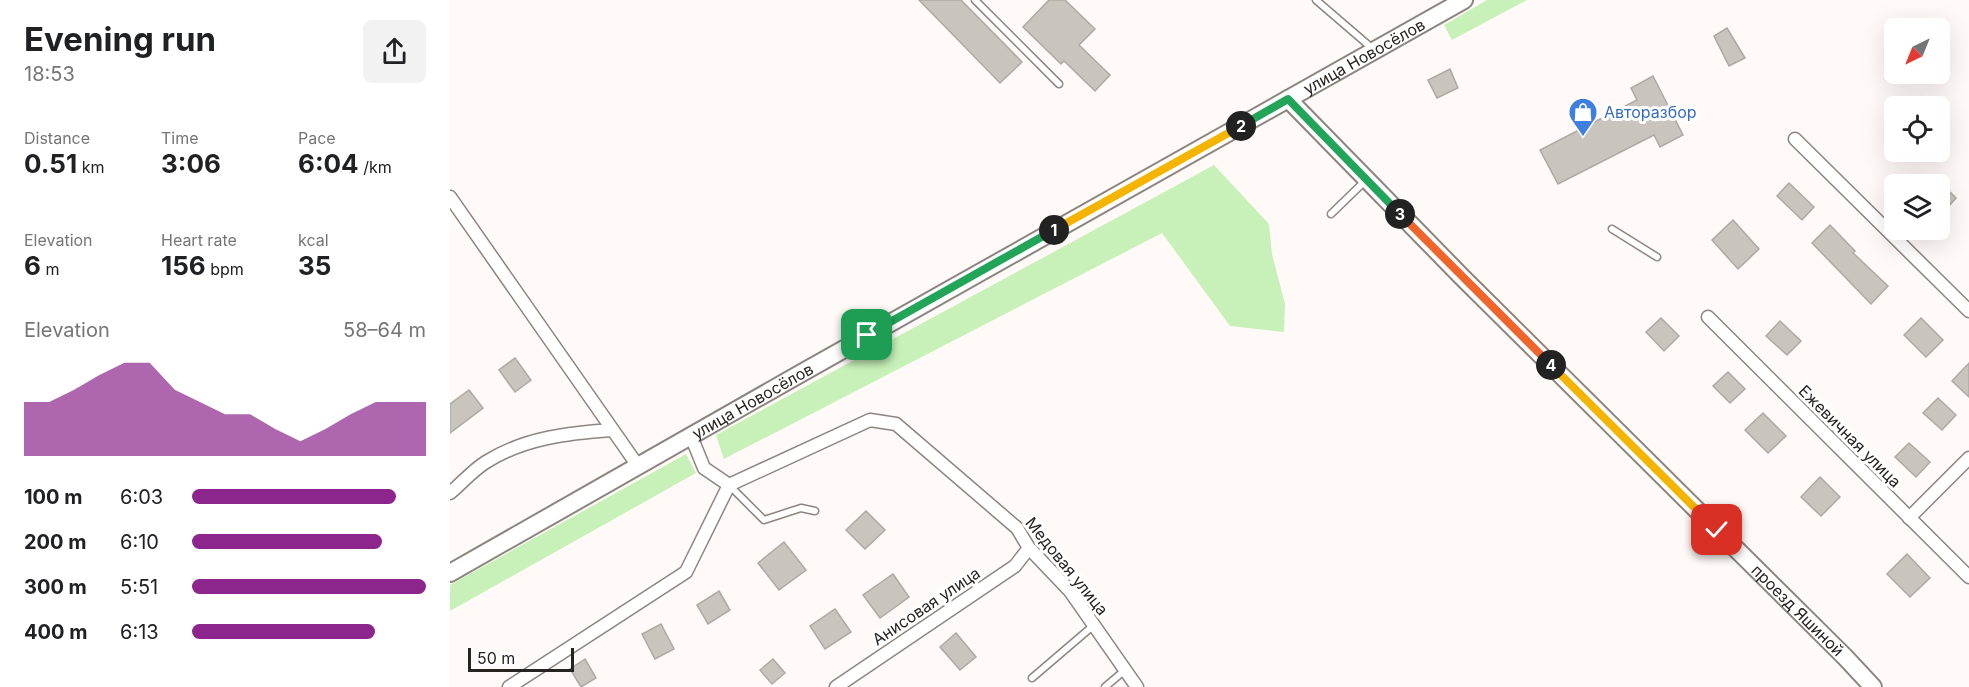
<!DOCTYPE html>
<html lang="en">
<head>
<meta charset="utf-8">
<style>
  :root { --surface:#fff; --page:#f2f2f2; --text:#202124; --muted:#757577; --accent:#8c268c }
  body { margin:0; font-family:Inter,sans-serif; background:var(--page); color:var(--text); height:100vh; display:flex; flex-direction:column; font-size:22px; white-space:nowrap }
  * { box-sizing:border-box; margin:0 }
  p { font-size:20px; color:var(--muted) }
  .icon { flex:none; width:33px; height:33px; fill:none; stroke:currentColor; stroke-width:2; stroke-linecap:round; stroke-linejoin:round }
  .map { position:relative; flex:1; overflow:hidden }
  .sheet { display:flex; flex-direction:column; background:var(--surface); width:450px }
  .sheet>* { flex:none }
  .needle { width:39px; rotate:223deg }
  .tools { position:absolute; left:1434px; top:18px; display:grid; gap:12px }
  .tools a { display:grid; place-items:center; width:66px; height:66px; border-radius:9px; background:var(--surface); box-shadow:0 6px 24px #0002; font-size:30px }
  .scale { position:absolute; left:18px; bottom:15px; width:106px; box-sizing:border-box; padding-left:6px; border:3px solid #262321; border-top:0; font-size:16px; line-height:21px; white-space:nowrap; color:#262321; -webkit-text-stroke:4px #fff; paint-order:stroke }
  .pin { position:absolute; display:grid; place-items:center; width:51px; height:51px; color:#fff; margin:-26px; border-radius:12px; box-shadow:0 3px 9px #0006 }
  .km { position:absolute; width:30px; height:30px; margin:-15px; border-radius:50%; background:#222; color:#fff; font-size:16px; line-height:30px; text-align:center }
  .round { display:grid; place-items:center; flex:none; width:63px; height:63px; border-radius:9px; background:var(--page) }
  .head { display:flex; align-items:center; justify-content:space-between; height:102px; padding:0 24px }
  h1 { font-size:33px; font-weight:700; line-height:45px }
  .metrics { display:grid; grid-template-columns:repeat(3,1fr); gap:9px; height:102px; padding:6px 24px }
  .metrics div { display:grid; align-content:center }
  .metrics b { font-size:26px; font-weight:700 }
  .metrics small { font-size:16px; font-weight:400 }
  .metrics p { font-size:16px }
  .chart { height:168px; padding:12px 24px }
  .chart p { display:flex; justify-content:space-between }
  .chart svg { width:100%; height:108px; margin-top:6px; fill:var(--accent); opacity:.7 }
  ul { padding:0 24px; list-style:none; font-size:20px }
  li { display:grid; grid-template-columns:96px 72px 1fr; align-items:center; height:45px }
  li i { height:15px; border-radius:8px; background:var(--accent) }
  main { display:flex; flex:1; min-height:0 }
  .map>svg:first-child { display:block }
  .green { fill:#c7f1b8 }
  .building { fill:#cac4be; stroke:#aea9a3; stroke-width:1.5 }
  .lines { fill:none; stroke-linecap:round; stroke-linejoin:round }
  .lane-casing { stroke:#8c8580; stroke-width:9 }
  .street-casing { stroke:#8c8580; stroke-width:15 }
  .secondary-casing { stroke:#8c8580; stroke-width:20 }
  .lane { stroke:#fff; stroke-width:6 }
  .street { stroke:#fff; stroke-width:12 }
  .secondary { stroke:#fff; stroke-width:16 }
  .split-1-casing { stroke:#fff; stroke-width:12 }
  .split-2-casing { stroke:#fff; stroke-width:12 }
  .split-3-casing { stroke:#fff; stroke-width:12 }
  .split-4-casing { stroke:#fff; stroke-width:12 }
  .split-5-casing { stroke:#fff; stroke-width:12 }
  .split-1 { stroke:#22a559; stroke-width:8 }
  .split-2 { stroke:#f5b400; stroke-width:8 }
  .split-3 { stroke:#22a559; stroke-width:8 }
  .split-4 { stroke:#f0652b; stroke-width:8 }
  .split-5 { stroke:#f5b400; stroke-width:8 }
  .labels { text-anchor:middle; stroke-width:6; stroke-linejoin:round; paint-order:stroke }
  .street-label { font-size:16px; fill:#262321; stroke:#fff }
  .shop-label { font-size:16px; fill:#366cbe; stroke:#fff; text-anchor:start }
</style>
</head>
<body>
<main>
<section class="sheet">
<div class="head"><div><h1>Evening run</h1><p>18:53</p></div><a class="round"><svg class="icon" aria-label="share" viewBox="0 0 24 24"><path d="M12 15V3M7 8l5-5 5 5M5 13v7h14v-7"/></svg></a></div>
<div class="metrics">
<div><p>Distance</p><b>0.51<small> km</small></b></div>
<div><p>Time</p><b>3:06</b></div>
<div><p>Pace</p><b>6:04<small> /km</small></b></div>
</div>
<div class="metrics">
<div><p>Elevation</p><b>6<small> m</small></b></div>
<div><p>Heart rate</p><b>156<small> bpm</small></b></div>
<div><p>kcal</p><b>35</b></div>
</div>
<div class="chart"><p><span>Elevation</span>58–64 m</p>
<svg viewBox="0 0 160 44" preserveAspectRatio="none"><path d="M0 44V22L10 22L20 17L30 11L40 6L50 6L60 17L70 22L80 27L90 27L100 33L110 38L120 33L130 27L140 22L150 22L160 22V44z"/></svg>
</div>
<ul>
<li><b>100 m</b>6:03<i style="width:87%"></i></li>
<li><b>200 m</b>6:10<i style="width:81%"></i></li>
<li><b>300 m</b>5:51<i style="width:100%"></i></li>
<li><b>400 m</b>6:13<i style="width:78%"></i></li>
</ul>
</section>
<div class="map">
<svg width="1519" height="687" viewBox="0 0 1519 687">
  <rect width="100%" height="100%" fill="#fffaf7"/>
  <g class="green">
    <path d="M 1037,0 L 1077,0 L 1002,40 L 994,25 Z"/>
    <path d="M 764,165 L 819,224 L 822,254 L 835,304 L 834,332 L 780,326 L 712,233 L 274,459 L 266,435 Z"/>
    <path d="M 236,454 L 246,473 L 0,611 L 0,585 Z"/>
  </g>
  <g class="building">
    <path d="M 469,0 L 511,0 L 572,62 L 550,83 Z"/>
    <path d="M 599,0 L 615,0 L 645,29 L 629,45 L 660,75 L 645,91 L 614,61 L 611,64 L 573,27 Z"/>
    <path d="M 1277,28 L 1295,58 L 1279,66 L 1264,36 Z"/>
    <path d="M 1000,69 L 1008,88 L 987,98 L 978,80 Z"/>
    <path d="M 1203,76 L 1233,135 L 1210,147 L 1204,135 L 1108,184 L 1090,150 L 1187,100 L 1181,88 Z"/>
    <path d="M 1490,182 L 1506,198 L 1490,216 Z"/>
    <path d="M 1339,183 L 1364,207 L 1352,220 L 1327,196 Z"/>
    <path d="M 1283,220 L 1309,249 L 1288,269 L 1262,240 Z"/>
    <path d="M 1380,225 L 1405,251 L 1403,253 L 1438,286 L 1421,304 L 1362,243 Z"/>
    <path d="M 1211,318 L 1229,336 L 1214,351 L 1196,332 Z"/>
    <path d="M 1471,318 L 1493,340 L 1476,357 L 1454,335 Z"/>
    <path d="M 1330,321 L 1351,341 L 1337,355 L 1316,336 Z"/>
    <path d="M 65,358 L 81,380 L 65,392 L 49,370 Z"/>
    <path d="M 1519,363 L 1519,397 L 1502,381 Z"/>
    <path d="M 1278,372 L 1295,389 L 1280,403 L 1263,386 Z"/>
    <path d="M 19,390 L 33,408 L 0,433 L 0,404 Z"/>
    <path d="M 1488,398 L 1506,415 L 1492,430 L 1473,413 Z"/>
    <path d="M 1313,413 L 1336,436 L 1318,453 L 1295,430 Z"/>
    <path d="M 1459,443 L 1480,462 L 1466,477 L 1445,457 Z"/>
    <path d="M 1370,477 L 1390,497 L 1371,516 L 1351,497 Z"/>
    <path d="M 416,511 L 435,530 L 415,549 L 396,530 Z"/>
    <path d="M 334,542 L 356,570 L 329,590 L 308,563 Z"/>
    <path d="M 1457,554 L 1480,578 L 1460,597 L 1437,574 Z"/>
    <path d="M 443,574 L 459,597 L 430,618 L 413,595 Z"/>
    <path d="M 269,591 L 280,610 L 258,624 L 247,605 Z"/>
    <path d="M 385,609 L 401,632 L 375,649 L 360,626 Z"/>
    <path d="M 211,624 L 224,649 L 205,659 L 192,634 Z"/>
    <path d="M 506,633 L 526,657 L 510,670 L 490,647 Z"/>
    <path d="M 135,659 L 146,678 L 131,687 L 120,669 Z"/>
    <path d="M 323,659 L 335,673 L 322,684 L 310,670 Z"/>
  </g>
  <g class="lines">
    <g class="lane-casing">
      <g id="lane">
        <path d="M 525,0 L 609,84"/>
        <path d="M 866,0 L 923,49"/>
        <path d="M 881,214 L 916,180"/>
        <path d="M 1162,229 L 1207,257"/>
        <path d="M 280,486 L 314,520 L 351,508 L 365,511"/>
        <path d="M 582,678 L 644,625"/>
        <path d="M 655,687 L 675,670"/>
      </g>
    </g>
    <g class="street-casing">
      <g id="street">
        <path d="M 1345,139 L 1519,311"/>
        <path d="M 0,197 L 188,466"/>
        <path d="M 1258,317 L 1519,577"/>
        <path d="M 241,436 L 254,468 L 279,485"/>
        <path d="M 0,493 C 12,483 23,470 36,462 C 74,438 118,433 162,430"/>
        <path d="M 1459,518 L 1519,458"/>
        <path d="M 59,687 L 236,572 L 279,485 L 420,420 L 446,424 L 567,528 L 579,548 L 620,591 L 687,687"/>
        <path d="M 386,687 L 565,566 L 579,548"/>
      </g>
    </g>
    <g class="secondary-casing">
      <g id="secondary">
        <path id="s1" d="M 838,99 L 1012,277 L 1395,657 L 1423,687"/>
        <path id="s2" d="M 0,573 L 348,375 L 1014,0"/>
      </g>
    </g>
    <use href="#lane" class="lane"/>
    <use href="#street" class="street"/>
    <use href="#secondary" class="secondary"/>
  </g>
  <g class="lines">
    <g class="split-1-casing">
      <path id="split-1" d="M 417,335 L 604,230"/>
    </g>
    <g class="split-2-casing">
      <path id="split-2" d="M 604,230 L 791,126"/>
    </g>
    <g class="split-3-casing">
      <path id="split-3" d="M 791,126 L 838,99 L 950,214"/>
    </g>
    <g class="split-4-casing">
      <path id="split-4" d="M 950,214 L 1101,365"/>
    </g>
    <g class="split-5-casing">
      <path id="split-5" d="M 1101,365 L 1267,530"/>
    </g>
    <use href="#split-1" class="split-1"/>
    <use href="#split-2" class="split-2"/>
    <use href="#split-3" class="split-3"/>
    <use href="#split-4" class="split-4"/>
    <use href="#split-5" class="split-5"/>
  </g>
  <defs>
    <g id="shop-pin" transform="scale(1.5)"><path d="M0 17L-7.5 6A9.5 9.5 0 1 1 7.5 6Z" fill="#3f7fe0" stroke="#fff"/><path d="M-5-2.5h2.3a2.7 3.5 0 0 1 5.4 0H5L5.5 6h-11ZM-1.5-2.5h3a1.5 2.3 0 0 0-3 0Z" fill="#fff"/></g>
  </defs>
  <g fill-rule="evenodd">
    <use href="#shop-pin" x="1133" y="112"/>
  </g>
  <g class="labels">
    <g class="street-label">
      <text dy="6" stroke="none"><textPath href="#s2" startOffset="1050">улица Новосёлов</textPath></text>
      <text dy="6" stroke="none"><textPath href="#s2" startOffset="348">улица Новосёлов</textPath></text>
      <text transform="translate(1400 436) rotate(45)" y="6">Ежевичная улица</text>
      <text transform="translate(617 566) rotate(51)" y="6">Медовая улица</text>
      <text transform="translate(476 606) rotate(-34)" y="6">Анисовая улица</text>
      <text dy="6" stroke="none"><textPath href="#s1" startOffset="722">проезд Яшиной</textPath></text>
    </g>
    <g class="shop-label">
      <text x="1154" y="118">Авторазбор</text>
    </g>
  </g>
</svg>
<div class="tools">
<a><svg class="needle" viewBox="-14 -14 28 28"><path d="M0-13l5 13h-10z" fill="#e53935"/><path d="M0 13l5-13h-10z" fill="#757577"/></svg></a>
<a><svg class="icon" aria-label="locate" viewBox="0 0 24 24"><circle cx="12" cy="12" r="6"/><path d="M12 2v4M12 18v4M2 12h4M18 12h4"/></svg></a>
<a><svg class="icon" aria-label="layers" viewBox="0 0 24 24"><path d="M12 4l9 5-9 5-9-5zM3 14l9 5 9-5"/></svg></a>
</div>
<div class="scale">50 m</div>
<div class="pin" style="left:417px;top:335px;background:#1e9e55"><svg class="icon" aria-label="arrive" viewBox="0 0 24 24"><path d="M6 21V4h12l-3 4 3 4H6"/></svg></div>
<div class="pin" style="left:1267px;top:530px;background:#d93025"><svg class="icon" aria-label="check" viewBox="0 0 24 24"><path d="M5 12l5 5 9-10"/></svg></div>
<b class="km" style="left:604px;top:230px">1</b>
<b class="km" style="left:791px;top:126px">2</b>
<b class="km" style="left:950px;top:214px">3</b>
<b class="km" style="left:1101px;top:365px">4</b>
</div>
</main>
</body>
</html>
